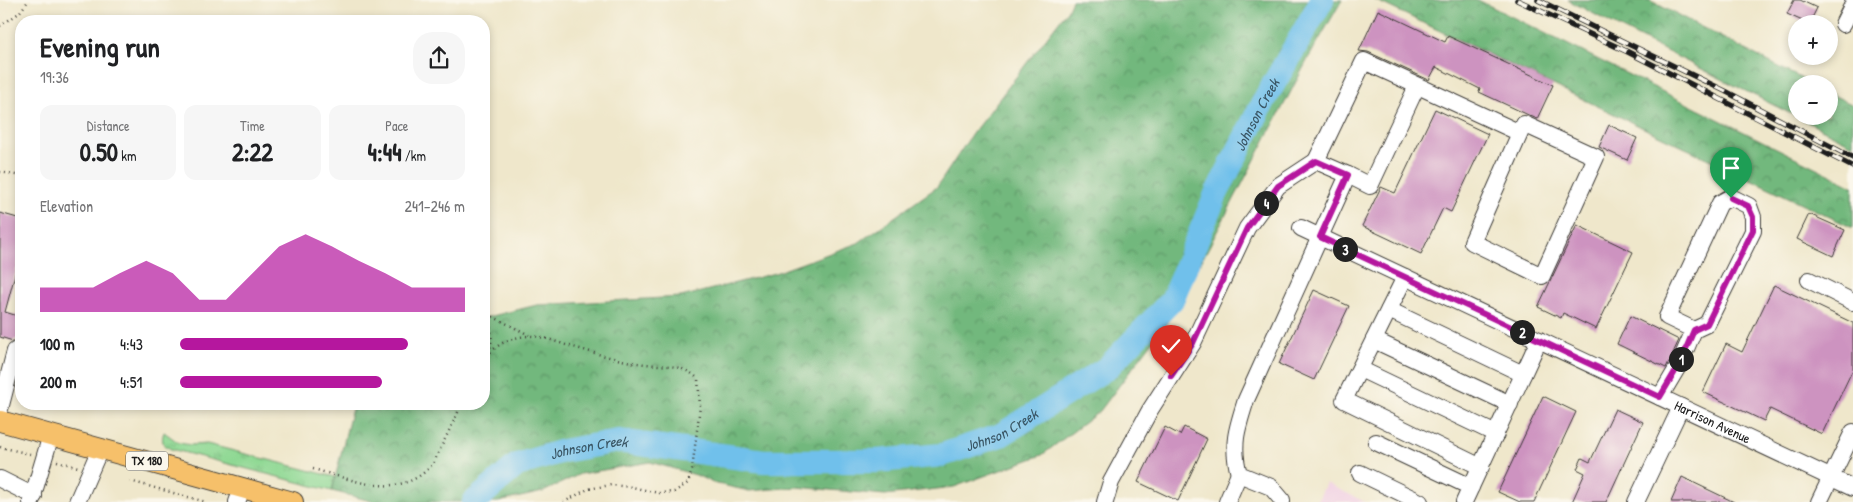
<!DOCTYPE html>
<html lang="en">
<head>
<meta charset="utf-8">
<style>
  :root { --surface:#fff; --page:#f6f6f6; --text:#202124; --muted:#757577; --accent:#b5179e }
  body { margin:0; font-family:"Patrick Hand",sans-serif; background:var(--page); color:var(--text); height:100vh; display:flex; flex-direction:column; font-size:19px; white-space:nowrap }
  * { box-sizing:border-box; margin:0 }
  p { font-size:16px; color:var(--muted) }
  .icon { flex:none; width:28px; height:28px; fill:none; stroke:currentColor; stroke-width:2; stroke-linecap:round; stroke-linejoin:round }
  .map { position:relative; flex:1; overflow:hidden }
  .panel { position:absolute; left:15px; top:15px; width:475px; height:395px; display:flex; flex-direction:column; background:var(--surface); border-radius:20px; box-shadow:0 2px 8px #0003 }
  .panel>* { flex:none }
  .fabs { position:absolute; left:1788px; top:15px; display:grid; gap:10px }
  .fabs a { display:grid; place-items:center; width:50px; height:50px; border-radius:50%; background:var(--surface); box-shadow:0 2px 8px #0003; font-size:25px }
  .pin { position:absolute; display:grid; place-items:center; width:42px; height:42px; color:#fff; margin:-51px -21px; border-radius:50% 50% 50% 0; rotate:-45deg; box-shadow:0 0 5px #0007 }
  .pin .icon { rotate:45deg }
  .km { position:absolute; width:25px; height:25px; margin:-12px; border-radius:50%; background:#222; color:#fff; font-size:14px; line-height:25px; text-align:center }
  .round { display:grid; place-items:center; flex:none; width:52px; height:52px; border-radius:20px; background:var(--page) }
  .summary { display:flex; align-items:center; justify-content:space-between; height:85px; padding:0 25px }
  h1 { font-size:28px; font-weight:700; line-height:38px }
  .stats { display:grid; grid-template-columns:repeat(3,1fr); gap:8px; height:85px; padding:5px 25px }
  .stats div { display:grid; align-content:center; border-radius:12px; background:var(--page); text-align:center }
  .stats b { font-size:25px; font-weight:700 }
  .stats small { font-size:14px; font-weight:400 }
  .stats p { font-size:14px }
  .chart { height:140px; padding:10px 25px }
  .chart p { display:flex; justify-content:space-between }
  .chart svg { width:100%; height:90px; margin-top:5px; fill:var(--accent); opacity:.7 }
  ul { padding:0 25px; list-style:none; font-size:16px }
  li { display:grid; grid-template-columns:80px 60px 1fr; align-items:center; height:38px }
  li i { height:12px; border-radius:6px; background:var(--accent) }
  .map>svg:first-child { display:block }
  .built { fill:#f1d0e3 }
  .grass { fill:url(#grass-tufts); stroke:#557a58 }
  .forest { fill:url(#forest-crowns); stroke:#476a4c }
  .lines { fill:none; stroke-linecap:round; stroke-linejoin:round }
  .river { stroke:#70c0eb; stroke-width:24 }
  .building { fill:#cd93c0 }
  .minor-casing { stroke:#3c3a36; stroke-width:18 }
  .major-casing { stroke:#3c3a36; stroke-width:22 }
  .path { stroke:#3c3a36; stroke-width:2.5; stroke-dasharray:1 4; stroke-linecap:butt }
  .minor { stroke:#fff; stroke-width:16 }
  .major { stroke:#f6c06b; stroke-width:20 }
  .rail-casing { stroke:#1c1c1c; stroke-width:5.5 }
  .rail { stroke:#fbf7ec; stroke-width:4; stroke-dasharray:11; stroke-linecap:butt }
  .route-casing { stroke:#fff; stroke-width:10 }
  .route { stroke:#b5179e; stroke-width:6 }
  .labels { text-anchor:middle; stroke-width:4; stroke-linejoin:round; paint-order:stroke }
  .shield { fill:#fbf7ec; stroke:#5f5e5a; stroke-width:1 }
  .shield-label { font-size:12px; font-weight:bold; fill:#1c1c1c }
  .street-label { font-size:14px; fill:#1c1c1c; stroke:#fbf7ec }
  .water-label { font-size:15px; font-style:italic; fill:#395564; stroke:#fbf7ec }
</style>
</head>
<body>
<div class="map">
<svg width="1853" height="502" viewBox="0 0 1853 502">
  <defs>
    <pattern id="grass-tufts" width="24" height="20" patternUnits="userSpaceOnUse" patternTransform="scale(1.25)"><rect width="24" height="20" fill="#8ed893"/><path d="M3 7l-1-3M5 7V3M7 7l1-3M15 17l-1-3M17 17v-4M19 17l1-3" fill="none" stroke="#7ab97e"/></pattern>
    <pattern id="forest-crowns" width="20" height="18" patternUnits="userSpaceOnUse" patternTransform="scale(1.25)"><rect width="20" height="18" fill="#72b87d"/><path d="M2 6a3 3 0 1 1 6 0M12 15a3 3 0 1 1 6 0" fill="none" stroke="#5d9566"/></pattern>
  </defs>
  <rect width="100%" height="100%" fill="#fbf7ec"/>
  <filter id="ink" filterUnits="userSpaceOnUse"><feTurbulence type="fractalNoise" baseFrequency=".02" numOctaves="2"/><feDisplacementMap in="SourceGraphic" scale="10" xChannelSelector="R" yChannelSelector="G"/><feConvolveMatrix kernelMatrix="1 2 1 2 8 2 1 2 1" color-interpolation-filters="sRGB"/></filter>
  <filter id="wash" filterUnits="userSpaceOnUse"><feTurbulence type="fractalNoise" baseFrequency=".0096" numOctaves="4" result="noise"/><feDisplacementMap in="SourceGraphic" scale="20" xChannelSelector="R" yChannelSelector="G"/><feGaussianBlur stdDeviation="1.12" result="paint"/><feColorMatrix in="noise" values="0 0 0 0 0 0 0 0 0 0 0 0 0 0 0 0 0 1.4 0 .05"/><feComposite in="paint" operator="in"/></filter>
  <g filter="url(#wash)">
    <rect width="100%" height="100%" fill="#efe7cb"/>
    <path class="built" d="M 1326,483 L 1365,502 L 1317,502 Z"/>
    <path class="grass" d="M 164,432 L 179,443 L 191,445 L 207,444 L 335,477 L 332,491 L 171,449 C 162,445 161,440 164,432 Z"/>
    <g class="forest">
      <path d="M 1072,0 L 1342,0 L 1308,59 L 1174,313 L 1100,411 L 1042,455 L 954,487 L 885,495 L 797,487 L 749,491 L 713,483 L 696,475 L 650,462 L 580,474 L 543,492 L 498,502 L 375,502 L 332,491 L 353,404 L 484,404 L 484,318 L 537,305 L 681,297 L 775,273 L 858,243 L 937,187 L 972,134 L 1067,11 Z"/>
      <path d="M 1375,0 L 1478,0 L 1853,186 L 1853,228 Z"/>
      <path d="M 1568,0 L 1649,0 L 1812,84 L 1796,84 L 1796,116 L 1829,116 L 1829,93 L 1853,105 L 1853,145 L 1620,28 Z"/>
    </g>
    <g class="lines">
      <path class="river" id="s1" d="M 474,502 L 517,465 L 563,451 L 618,441 L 764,461 L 877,461 L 942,455 L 1001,435 L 1107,368 L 1172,300 L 1216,194 L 1266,97 L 1322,0"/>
    </g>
    <g id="blocks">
      <g class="building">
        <path d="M 1794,0 L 1800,0 L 1817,8 L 1809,24 L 1787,14 Z"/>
        <path d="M 1378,10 L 1445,42 L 1448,36 L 1553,85 L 1537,119 L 1479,92 L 1480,89 L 1436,67 L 1429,80 L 1368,52 L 1359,51 Z"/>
        <path d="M 1435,109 L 1488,134 L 1451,212 L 1443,208 L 1421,254 L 1362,226 L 1381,187 L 1395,193 Z"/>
        <path d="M 1609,125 L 1637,138 L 1627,160 L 1599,147 Z"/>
        <path d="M 0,213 L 21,219 L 21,252 L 5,312 L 21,317 L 21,330 L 19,338 L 13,341 L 0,337 Z"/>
        <path d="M 1809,214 L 1845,230 L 1833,256 L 1797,239 Z"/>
        <path d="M 1577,225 L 1633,252 L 1596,329 L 1563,313 L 1561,318 L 1538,307 Z"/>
        <path d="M 1774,285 L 1853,323 L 1853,369 L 1822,434 L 1770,409 L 1764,421 L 1703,392 L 1726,344 L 1742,352 Z"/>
        <path d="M 1314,290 L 1349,306 L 1314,380 L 1279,364 Z"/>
        <path d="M 1630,316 L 1679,340 L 1666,368 L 1617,344 Z"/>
        <path d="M 1543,396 L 1576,412 L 1534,502 L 1520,502 L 1498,492 Z"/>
        <path d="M 1615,409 L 1643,422 L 1606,502 L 1572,502 L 1585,473 L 1577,469 L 1582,458 L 1590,462 Z"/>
        <path d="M 1165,427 L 1180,435 L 1184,427 L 1207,439 L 1178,501 L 1138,482 Z"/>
        <path d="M 1682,477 L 1734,502 L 1671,502 Z"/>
      </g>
    </g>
  </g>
  <g filter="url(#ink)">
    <use href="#blocks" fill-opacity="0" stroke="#3c3a36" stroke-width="1"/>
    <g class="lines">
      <g class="minor-casing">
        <g id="minor">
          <path d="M 1843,24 L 1853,4"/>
          <path d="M 1348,175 L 1370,186 L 1417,86"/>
          <path id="s2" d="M 1301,228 L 1853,488"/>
          <path d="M 1405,277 L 1344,400 L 1481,467"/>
          <path d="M 1809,280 L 1853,302"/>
          <path d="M 1389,310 L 1523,374"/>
          <path d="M 1374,340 L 1510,404"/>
          <path d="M 1360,369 L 1496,434"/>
          <path d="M 1660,397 L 1679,365 L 1694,330 L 1667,317 L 1720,203 L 1731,197 L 1749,206 L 1753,217 L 1753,231 L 1707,324 L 1694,330"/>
          <path d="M 0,409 L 15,351 L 21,348"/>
          <path d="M 1376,442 L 1471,487"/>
          <path d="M 1360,473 L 1420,502"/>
          <path d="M 0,479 L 34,496"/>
          <path d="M 31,502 L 51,435"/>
          <path d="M 77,502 L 100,449"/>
          <path d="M 237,502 L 243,487"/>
          <path d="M 1105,502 L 1111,482 L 1150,410 L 1193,343 L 1247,228 L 1278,186 L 1316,161"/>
          <path d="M 1227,502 L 1239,474"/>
          <path d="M 1282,502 L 1282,500 L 1271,487 L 1239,474 C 1231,445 1237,428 1246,400 L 1348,175 L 1316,161 L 1364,61 L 1520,133 L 1472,242 L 1542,276 L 1596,157 L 1524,124 L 1520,133"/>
          <path d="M 1464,502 L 1539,340"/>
          <path d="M 1636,502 L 1681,407"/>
          <path d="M 1819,502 L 1853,432"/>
        </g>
      </g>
      <g class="major-casing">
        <path id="major" d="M 0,421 L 293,502"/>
      </g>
      <g class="path">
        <path d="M 0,26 L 19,13 L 29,0"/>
        <path d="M 0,172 L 21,176"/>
        <path d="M 484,312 L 529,335"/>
        <path d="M 485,313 C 491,329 494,336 489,352"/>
        <path d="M 484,360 C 495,345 509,337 529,336 C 542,336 554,341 566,345 C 592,352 618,361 645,364 C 664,366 684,364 698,379 L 700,406 L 692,470 L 688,483 L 674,492 L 658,493 L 632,487 L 611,485 L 588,489 L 564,502"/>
        <path d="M 0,447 L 30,454"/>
        <path d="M 57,461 L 78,467"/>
        <path d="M 313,469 C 355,480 399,502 433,464 L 462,404"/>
        <path d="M 130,481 L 206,502"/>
      </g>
      <use href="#minor" class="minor"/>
      <use href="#major" class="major"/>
      <g class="rail-casing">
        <g id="rail">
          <path d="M 1517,0 L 1628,52 L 1853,167"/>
          <path d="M 1538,0 L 1725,91 L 1853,158"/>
        </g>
      </g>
      <use href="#rail" class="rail"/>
    </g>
  </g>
  <g class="lines" filter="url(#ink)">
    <g class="route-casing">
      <path id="route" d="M 1171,376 L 1193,343 L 1247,228 L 1278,186 L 1316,161 L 1348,175 L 1320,237 L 1660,397 L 1679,365 L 1694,330 L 1707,324 L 1753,230 L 1753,217 L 1748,206 L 1731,198"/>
    </g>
    <use href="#route" class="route"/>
  </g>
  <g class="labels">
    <rect class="shield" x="126" y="451.5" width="42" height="19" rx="4"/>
    <g class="shield-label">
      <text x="147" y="465">TX 180</text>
    </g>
    <g class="street-label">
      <text dy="5" stroke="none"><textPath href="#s2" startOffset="455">Harrison Avenue</textPath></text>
    </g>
    <g class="water-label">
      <text dy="5" stroke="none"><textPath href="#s1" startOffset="972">Johnson Creek</textPath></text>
      <text dy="5" stroke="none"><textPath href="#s1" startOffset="551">Johnson Creek</textPath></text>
      <text dy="5" stroke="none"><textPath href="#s1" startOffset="131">Johnson Creek</textPath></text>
    </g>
  </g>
</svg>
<div class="fabs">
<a>+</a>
<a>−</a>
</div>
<div class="pin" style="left:1731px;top:198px;background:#1e9e55"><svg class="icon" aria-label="arrive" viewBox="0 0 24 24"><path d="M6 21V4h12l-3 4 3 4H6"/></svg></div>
<div class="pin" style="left:1171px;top:376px;background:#d93025"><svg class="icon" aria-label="check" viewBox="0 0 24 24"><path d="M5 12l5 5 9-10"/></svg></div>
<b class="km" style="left:1681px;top:359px">1</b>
<b class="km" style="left:1522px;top:332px">2</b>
<b class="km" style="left:1345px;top:249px">3</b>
<b class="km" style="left:1266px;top:203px">4</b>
<section class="panel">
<div class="summary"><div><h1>Evening run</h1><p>19:36</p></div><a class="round"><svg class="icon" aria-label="share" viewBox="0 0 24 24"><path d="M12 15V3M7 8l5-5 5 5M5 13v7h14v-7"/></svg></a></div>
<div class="stats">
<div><p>Distance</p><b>0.50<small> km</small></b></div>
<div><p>Time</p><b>2:22</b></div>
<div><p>Pace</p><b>4:44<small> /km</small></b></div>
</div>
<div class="chart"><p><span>Elevation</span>241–246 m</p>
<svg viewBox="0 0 160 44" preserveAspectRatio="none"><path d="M0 44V32L10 32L20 32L30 25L40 19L50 25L60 38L70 38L80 25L90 12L100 6L110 12L120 19L130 25L140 32L150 32L160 32V44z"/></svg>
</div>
<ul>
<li><b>100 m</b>4:43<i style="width:80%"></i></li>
<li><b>200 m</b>4:51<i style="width:71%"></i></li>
</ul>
</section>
</div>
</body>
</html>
